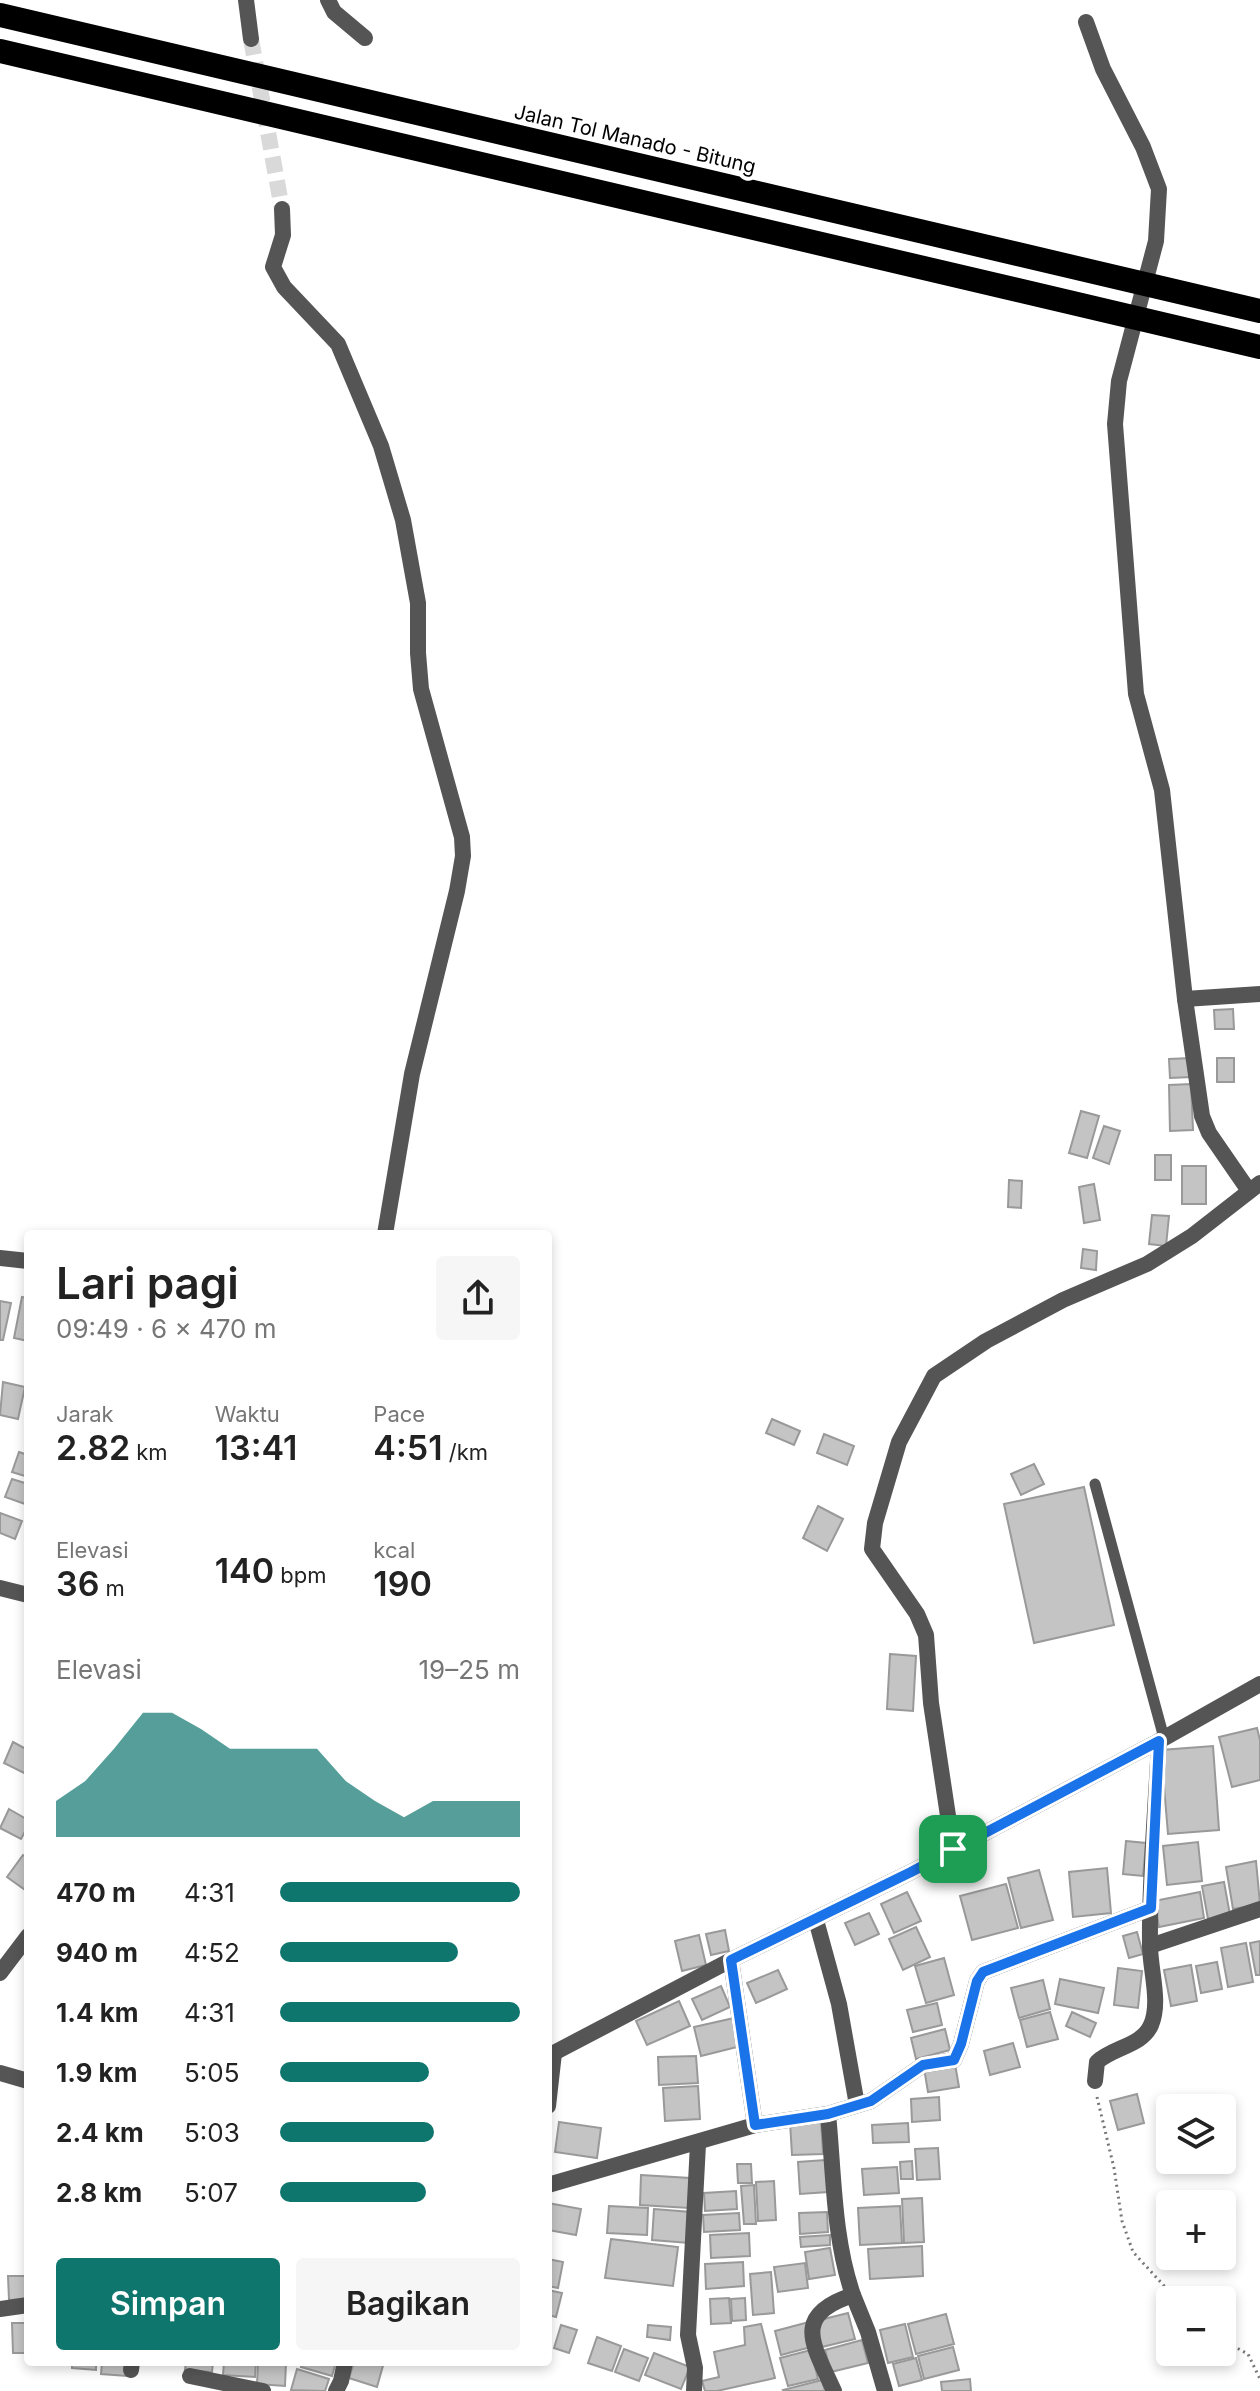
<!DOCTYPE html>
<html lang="id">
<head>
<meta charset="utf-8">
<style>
  :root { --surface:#fff; --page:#f6f6f6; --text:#222; --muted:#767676; --accent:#0f766e }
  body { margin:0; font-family:Inter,sans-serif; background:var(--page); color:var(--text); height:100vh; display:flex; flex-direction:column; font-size:30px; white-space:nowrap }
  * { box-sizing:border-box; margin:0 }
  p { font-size:26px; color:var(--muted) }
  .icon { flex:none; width:44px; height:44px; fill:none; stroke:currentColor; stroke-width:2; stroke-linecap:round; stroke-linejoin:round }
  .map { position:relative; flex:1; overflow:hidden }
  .side { position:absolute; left:24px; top:1230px; width:528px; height:1136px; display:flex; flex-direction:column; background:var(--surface); border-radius:8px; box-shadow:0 4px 12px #0003 }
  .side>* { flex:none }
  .fabs { position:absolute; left:1156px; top:2094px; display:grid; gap:16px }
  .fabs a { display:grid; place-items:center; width:80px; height:80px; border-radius:8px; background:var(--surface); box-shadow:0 4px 12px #0003; font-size:40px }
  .pin { position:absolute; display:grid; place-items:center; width:68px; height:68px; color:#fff; margin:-34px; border-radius:16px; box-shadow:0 4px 12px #0006 }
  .round { display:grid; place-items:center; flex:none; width:84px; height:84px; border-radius:8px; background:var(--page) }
  .head { display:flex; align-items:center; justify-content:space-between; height:136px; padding:0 32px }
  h1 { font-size:44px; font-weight:600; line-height:60px }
  .figures { display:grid; grid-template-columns:repeat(3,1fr); gap:12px; height:136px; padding:8px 32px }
  .figures div { display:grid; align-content:center }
  .figures b { font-size:34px; font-weight:600 }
  .figures small { font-size:22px; font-weight:400 }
  .figures p { font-size:22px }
  .chart { height:224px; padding:16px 32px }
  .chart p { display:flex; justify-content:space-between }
  .chart svg { width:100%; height:144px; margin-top:8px; fill:var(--accent); opacity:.7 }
  .primary-button { display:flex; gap:16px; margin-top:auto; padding:16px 32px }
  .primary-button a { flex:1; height:92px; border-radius:8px; background:var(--accent); color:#fff; font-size:32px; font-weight:600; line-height:92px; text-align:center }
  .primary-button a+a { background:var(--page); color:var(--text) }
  ul { padding:0 32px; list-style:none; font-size:26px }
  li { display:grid; grid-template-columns:128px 96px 1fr; align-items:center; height:60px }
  li i { height:20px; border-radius:10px; background:var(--accent) }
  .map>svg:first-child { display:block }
  .building { fill:#c4c4c4; stroke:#999; stroke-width:2 }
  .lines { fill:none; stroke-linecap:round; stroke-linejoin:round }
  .minor-tunnel { stroke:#d9d9d9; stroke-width:16; stroke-dasharray:16 8; stroke-linecap:butt }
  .path { stroke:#777; stroke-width:3; stroke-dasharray:2 4; stroke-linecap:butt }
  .service { stroke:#555; stroke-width:11 }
  .minor { stroke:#555; stroke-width:16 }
  .tertiary { stroke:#555; stroke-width:16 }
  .motorway { stroke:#000; stroke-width:24 }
  .route-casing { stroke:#fff; stroke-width:16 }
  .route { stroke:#1a73e8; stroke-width:10 }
  .labels { text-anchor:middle; stroke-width:8; stroke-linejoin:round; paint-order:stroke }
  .street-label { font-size:20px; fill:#000; stroke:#fff }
</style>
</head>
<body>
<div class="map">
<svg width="1260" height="2391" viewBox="0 0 1260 2391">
  <rect width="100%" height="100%" fill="#fff"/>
  <g class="building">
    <path d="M 1233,1009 L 1234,1029 L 1215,1029 L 1214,1010 Z"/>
    <path d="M 1191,1058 L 1192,1077 L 1170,1078 L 1169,1059 Z"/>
    <rect x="1217" y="1058" width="17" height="24"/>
    <path d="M 1191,1084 L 1193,1130 L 1170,1131 L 1169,1085 Z"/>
    <path d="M 1081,1111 L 1099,1116 L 1087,1158 L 1069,1153 Z"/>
    <path d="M 1104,1126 L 1120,1131 L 1109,1164 L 1093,1158 Z"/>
    <rect x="1155" y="1155" width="16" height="25"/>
    <rect x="1182" y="1166" width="24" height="38"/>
    <path d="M 1009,1180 L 1022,1181 L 1021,1208 L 1008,1207 Z"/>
    <path d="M 1094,1184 L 1100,1220 L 1084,1223 L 1079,1187 Z"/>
    <path d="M 1152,1215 L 1169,1216 L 1166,1246 L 1149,1244 Z"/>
    <path d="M 1083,1249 L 1097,1251 L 1096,1270 L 1081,1268 Z"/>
    <path d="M 22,1297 L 28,1298 L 28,1341 L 14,1338 Z"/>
    <path d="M 0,1301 L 11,1303 L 3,1340 L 0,1340 Z"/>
    <path d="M 3,1382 L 25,1387 L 18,1419 L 0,1415 Z"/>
    <path d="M 772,1419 L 800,1431 L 794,1445 L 766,1433 Z"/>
    <path d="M 824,1434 L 854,1446 L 847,1465 L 817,1453 Z"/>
    <path d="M 19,1452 L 28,1455 L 28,1477 L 12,1472 Z"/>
    <path d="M 1034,1464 L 1044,1484 L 1021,1495 L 1011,1474 Z"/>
    <path d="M 12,1479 L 28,1484 L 28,1505 L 5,1497 Z"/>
    <path d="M 1084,1487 L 1114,1625 L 1034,1643 L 1004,1504 Z"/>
    <path d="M 818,1506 L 843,1519 L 827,1551 L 803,1538 Z"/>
    <path d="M 0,1513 L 22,1521 L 15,1539 L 0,1533 Z"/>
    <path d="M 890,1654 L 916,1656 L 913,1711 L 887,1709 Z"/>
    <path d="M 1257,1728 L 1260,1740 L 1260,1780 L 1232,1787 L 1219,1737 Z"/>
    <path d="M 13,1742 L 28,1750 L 28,1775 L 4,1763 Z"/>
    <path d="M 1213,1746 L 1219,1830 L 1168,1834 L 1161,1750 Z"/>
    <path d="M 9,1809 L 28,1820 L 28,1826 L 21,1839 L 0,1828 Z"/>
    <path d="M 1126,1841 L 1146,1843 L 1143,1876 L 1123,1874 Z"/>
    <path d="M 1198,1842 L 1202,1881 L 1167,1885 L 1163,1846 Z"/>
    <path d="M 23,1855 L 28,1858 L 28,1892 L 7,1877 Z"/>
    <path d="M 1256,1861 L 1260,1904 L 1233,1909 L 1226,1867 Z"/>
    <path d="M 1107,1868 L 1111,1913 L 1073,1917 L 1069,1872 Z"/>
    <path d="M 1039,1870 L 1053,1920 L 1021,1928 L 1008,1878 Z"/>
    <path d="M 1224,1882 L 1230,1915 L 1208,1919 L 1202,1886 Z"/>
    <path d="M 1006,1884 L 1018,1928 L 972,1940 L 960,1896 Z"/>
    <path d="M 907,1892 L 921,1921 L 894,1933 L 881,1904 Z"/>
    <path d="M 1200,1892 L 1204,1918 L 1159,1927 L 1154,1901 Z"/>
    <path d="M 869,1913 L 879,1934 L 855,1945 L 845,1923 Z"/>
    <path d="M 916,1927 L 930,1957 L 903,1970 L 889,1939 Z"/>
    <path d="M 725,1930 L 729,1951 L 711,1955 L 706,1934 Z"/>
    <path d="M 1137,1932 L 1143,1954 L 1129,1958 L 1123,1936 Z"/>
    <path d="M 699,1935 L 706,1965 L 682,1971 L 675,1941 Z"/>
    <path d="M 1260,1941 L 1260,1975 L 1256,1975 L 1250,1943 Z"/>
    <path d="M 1246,1943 L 1253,1982 L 1228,1987 L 1221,1948 Z"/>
    <path d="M 944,1958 L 954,1995 L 926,2003 L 915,1966 Z"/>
    <path d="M 1217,1962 L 1222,1989 L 1201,1993 L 1196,1966 Z"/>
    <path d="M 1191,1965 L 1197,2001 L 1171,2006 L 1164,1970 Z"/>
    <path d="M 1118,1968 L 1142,1971 L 1138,2008 L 1114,2005 Z"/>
    <path d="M 778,1970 L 787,1989 L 756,2003 L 747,1983 Z"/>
    <path d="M 1060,1979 L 1104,1988 L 1098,2013 L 1055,2004 Z"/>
    <path d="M 1043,1980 L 1050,2009 L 1019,2018 L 1011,1988 Z"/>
    <path d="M 721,1986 L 730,2007 L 702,2020 L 692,1999 Z"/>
    <path d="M 679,2001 L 690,2026 L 647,2045 L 636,2021 Z"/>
    <path d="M 937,2003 L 942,2025 L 913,2032 L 907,2010 Z"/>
    <path d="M 1050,2012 L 1058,2039 L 1027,2047 L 1020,2020 Z"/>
    <path d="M 1072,2012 L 1096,2023 L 1090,2037 L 1066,2026 Z"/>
    <path d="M 734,2018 L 741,2046 L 701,2056 L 694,2027 Z"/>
    <path d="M 945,2029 L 950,2050 L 916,2059 L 911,2038 Z"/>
    <path d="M 1013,2043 L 1020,2067 L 990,2075 L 984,2051 Z"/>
    <path d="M 696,2056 L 698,2083 L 659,2085 L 658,2057 Z"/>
    <path d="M 955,2064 L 959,2087 L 928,2092 L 924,2068 Z"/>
    <path d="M 698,2086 L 700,2119 L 665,2121 L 663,2088 Z"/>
    <path d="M 1137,2094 L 1144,2123 L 1118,2130 L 1110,2101 Z"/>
    <path d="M 939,2097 L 940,2120 L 912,2122 L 911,2099 Z"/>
    <path d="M 821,2120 L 823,2154 L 792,2155 L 790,2122 Z"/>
    <path d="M 559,2122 L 601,2128 L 597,2158 L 555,2152 Z"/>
    <path d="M 908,2123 L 909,2142 L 873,2143 L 872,2125 Z"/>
    <path d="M 938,2148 L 940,2179 L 917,2180 L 915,2149 Z"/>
    <path d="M 825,2160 L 828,2192 L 800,2194 L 798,2162 Z"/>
    <path d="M 912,2161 L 913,2179 L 901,2179 L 900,2162 Z"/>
    <path d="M 737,2164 L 751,2164 L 752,2183 L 738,2183 Z"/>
    <path d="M 897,2167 L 899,2193 L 864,2195 L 862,2169 Z"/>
    <path d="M 641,2175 L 690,2178 L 689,2208 L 640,2205 Z"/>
    <path d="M 774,2181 L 776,2220 L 758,2221 L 756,2182 Z"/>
    <path d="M 754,2185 L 756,2224 L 744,2224 L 741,2186 Z"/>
    <path d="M 736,2191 L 737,2209 L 705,2211 L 704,2193 Z"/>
    <path d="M 922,2198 L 924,2242 L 904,2243 L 902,2199 Z"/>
    <path d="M 548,2203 L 581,2209 L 576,2235 L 548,2230 Z"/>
    <path d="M 609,2206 L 648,2208 L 647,2235 L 607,2233 Z"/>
    <path d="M 900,2206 L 902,2243 L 860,2245 L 858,2208 Z"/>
    <path d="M 654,2209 L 691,2212 L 689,2243 L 652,2240 Z"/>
    <path d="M 827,2212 L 828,2232 L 800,2234 L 799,2213 Z"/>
    <path d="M 739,2213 L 740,2230 L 704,2232 L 703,2215 Z"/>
    <path d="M 749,2233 L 750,2256 L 711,2258 L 710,2235 Z"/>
    <path d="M 830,2235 L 830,2245 L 801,2247 L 800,2237 Z"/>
    <path d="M 611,2239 L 678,2247 L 673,2286 L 605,2278 Z"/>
    <path d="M 922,2246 L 923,2276 L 870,2279 L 868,2249 Z"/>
    <path d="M 830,2248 L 835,2275 L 809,2279 L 805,2252 Z"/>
    <path d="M 548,2259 L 563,2262 L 558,2288 L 548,2286 Z"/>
    <path d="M 743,2262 L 744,2286 L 706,2289 L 705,2264 Z"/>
    <path d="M 805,2263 L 808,2288 L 778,2292 L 774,2267 Z"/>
    <path d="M 771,2272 L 774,2313 L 753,2315 L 750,2274 Z"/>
    <path d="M 8,2276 L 28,2276 L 28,2299 L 9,2300 Z"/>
    <path d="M 548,2290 L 562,2293 L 556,2317 L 548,2315 Z"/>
    <path d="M 729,2298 L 731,2323 L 711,2324 L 710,2299 Z"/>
    <path d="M 745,2298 L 746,2320 L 732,2321 L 731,2299 Z"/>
    <path d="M 848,2313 L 855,2339 L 822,2347 L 816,2321 Z"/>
    <path d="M 946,2314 L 954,2344 L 916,2354 L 908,2324 Z"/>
    <path d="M 809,2322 L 815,2346 L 781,2355 L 775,2331 Z"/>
    <path d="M 12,2323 L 28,2323 L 28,2353 L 13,2353 Z"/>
    <path d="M 761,2324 L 775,2378 L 717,2391 L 705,2391 L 702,2381 L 719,2377 L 714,2352 L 745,2345 L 744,2327 Z"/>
    <path d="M 905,2324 L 913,2357 L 888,2363 L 880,2330 Z"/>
    <path d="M 561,2325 L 577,2330 L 569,2353 L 554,2348 Z"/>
    <path d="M 648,2325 L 671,2327 L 670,2340 L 647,2337 Z"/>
    <path d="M 597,2337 L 621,2346 L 612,2371 L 588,2363 Z"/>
    <path d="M 862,2340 L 868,2363 L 831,2372 L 825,2350 Z"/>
    <path d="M 953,2347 L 959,2370 L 924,2379 L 918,2356 Z"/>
    <path d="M 624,2349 L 648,2358 L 639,2381 L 615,2372 Z"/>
    <path d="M 811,2350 L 818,2379 L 788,2386 L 780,2358 Z"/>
    <path d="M 654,2353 L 690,2367 L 681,2389 L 645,2375 Z"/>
    <path d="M 916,2358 L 922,2380 L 899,2386 L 893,2364 Z"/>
    <path d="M 72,2362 L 96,2362 L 96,2370 L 72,2368 Z"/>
    <path d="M 102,2362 L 128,2362 L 127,2376 L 101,2374 Z"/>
    <path d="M 186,2362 L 213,2362 L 212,2372 L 185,2370 Z"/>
    <path d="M 224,2362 L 256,2362 L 255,2377 L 223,2375 Z"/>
    <path d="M 258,2362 L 286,2362 L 285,2386 L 257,2384 Z"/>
    <path d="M 302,2362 L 336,2362 L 332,2376 L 301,2367 Z"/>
    <path d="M 354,2362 L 384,2362 L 377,2387 L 349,2378 Z"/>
    <path d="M 297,2369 L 329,2379 L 325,2391 L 291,2390 Z"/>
    <path d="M 970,2379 L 971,2391 L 942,2391 L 941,2382 Z"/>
    <path d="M 822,2380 L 825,2391 L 784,2391 L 783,2390 Z"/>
  </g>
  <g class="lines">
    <path class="minor-tunnel" d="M 251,39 L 282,209"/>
    <g class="path">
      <path d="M 1097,2097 L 1114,2168 L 1122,2221 L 1133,2252 L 1177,2300"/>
      <path d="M 1222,2340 L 1248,2354 L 1260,2379"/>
    </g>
    <path class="service" d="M 1095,1484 L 1164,1738"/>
    <g class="minor">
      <path d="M 246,0 L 251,39"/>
      <path d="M 328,0 L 334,12 L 365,38"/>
      <path d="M 1086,22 L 1103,69 L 1143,147 L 1159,189 L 1156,241 L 1119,381 L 1115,424 L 1136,694 L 1162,790 L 1185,999 L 1202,1116 L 1209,1133 L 1249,1191"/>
      <path d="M 282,209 L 283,235 L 273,267 L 284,287 L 338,344 L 381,446 L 403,520 L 418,603 L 418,653 L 421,689 L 462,837 L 463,856 L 457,891 L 412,1074 L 385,1234"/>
      <path d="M 1185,999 L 1260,994"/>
      <path d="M 0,1258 L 28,1261"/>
      <path d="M 0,1588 L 28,1595"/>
      <path d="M 953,1849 L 931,1703 L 926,1635 L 917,1614 L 872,1549 L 875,1523 L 899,1442 L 934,1376 L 986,1341 L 1063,1300 L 1147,1264 L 1192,1236 L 1260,1183"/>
      <path d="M 816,1920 L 839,2004 L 857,2105"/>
      <path d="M 1150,1946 L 1260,1909"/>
      <path d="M 731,1960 L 755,2125"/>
      <path d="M 0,1973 L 28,1936"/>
      <path d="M 1095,2081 L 1097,2062 C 1113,2047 1142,2046 1151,2025 C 1161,2002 1150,1970 1150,1945 C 1149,1877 1156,1809 1159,1741"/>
      <path d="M 548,2106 L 554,2053"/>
      <path d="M 828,2114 C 834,2174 833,2237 853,2295 C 790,2315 814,2346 834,2391"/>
      <path d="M 548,2185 L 755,2125 L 828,2114 L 871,2101 L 923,2065 L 954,2060 L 961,2044 L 977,1981 L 983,1972 L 1151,1908"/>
      <path d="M 853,2295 L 868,2332 L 885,2391"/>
      <path d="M 0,2309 L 28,2305"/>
      <path d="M 131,2370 L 132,2362"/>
      <path d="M 190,2376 L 263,2391"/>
      <path d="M 336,2391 L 341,2381 L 345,2362"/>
      <path d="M 694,2391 L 695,2368 L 688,2335 L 698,2144"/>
    </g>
    <g class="tertiary">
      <path d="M 548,2056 L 731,1960 L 911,1872 L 1159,1741 L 1260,1684"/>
      <path d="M 0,2073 L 28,2081"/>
    </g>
    <g class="motorway">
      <path d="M 0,15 L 1260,311"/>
      <path d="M 0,51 L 1260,347"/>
    </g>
  </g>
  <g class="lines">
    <g class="route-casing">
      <path id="route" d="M 1159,1741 L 1151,1908 L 983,1972 L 977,1981 L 961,2044 L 954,2060 L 923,2065 L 871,2101 L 828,2114 L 755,2125 L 731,1960 L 911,1872 Z"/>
    </g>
    <use href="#route" class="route"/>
  </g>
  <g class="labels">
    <g class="street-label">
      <text transform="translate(635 139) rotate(13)" y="7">Jalan Tol Manado - Bitung</text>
    </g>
  </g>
</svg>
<div class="fabs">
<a><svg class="icon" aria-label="layers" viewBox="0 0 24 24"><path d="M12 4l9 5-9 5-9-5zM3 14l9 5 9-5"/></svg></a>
<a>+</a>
<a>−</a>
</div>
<div class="pin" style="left:953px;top:1849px;background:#1e9e55"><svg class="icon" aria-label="arrive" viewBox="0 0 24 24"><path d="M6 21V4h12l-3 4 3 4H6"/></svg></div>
<section class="side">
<div class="head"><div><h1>Lari pagi</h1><p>09:49 · 6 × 470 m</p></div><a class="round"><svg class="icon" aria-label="share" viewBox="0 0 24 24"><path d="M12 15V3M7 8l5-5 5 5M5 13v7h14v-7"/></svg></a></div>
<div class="figures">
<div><p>Jarak</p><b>2.82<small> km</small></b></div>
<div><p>Waktu</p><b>13:41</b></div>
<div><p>Pace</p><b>4:51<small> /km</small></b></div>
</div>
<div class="figures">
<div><p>Elevasi</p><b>36<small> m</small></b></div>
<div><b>140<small> bpm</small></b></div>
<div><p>kcal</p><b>190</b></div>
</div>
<div class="chart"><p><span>Elevasi</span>19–25 m</p>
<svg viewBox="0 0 160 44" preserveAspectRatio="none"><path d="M0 44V33L10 27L20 17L30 6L40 6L50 11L60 17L70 17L80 17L90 17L100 27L110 33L120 38L130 33L140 33L150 33L160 33V44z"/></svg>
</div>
<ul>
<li><b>470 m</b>4:31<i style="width:100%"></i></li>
<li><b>940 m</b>4:52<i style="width:74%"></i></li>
<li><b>1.4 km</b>4:31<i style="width:100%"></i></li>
<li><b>1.9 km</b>5:05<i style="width:62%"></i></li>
<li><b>2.4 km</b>5:03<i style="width:64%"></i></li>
<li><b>2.8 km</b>5:07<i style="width:61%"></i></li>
</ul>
<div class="primary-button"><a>Simpan</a><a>Bagikan</a></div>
</section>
</div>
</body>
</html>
